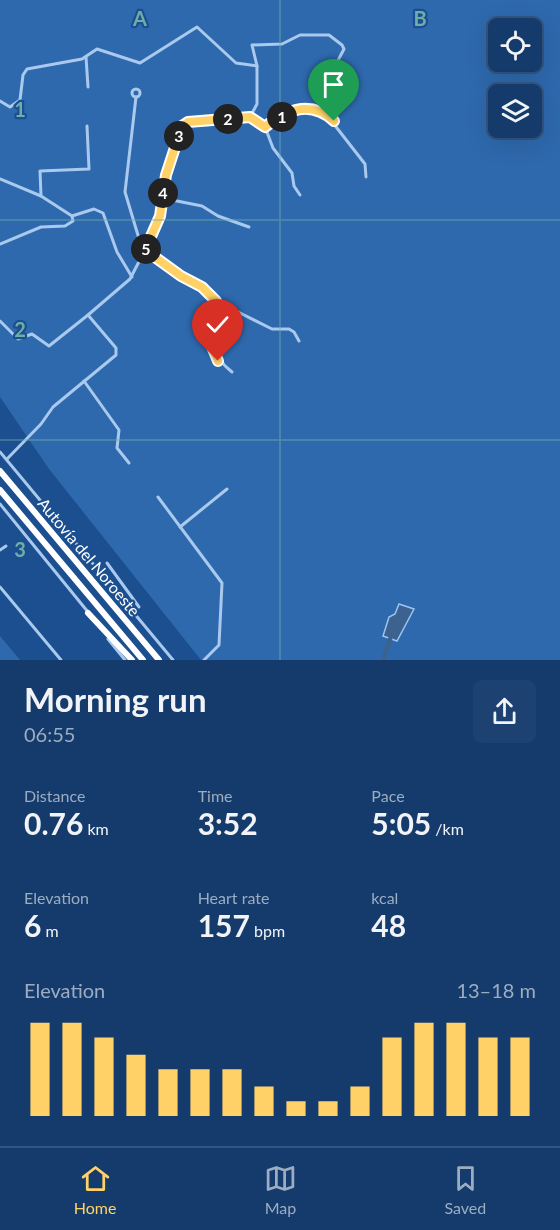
<!DOCTYPE html>
<html lang="en">
<head>
<meta charset="utf-8">
<style>
  :root { --surface:#143b6b; --page:#1d4271; --text:#f1f3f6; --muted:#9dadc1; --line:#33557e; --accent:#ffd166 }
  body { margin:0; font-family:Lato,sans-serif; background:var(--page); color:var(--text); height:100vh; display:flex; flex-direction:column; font-size:22px; white-space:nowrap }
  * { box-sizing:border-box; margin:0 }
  p { font-size:20px; color:var(--muted) }
  .icon { flex:none; width:33px; height:33px; fill:none; stroke:currentColor; stroke-width:2; stroke-linecap:round; stroke-linejoin:round }
  .map { position:relative; height:660px; overflow:hidden }
  .sheet { display:flex; flex-direction:column; background:var(--surface); flex:1 }
  .sheet>* { flex:none }
  .controls { position:absolute; left:488px; top:18px; display:grid; gap:12px }
  .controls a { display:grid; place-items:center; width:54px; height:54px; border-radius:9px; background:var(--surface); box-shadow:0 6px 24px #0002,0 0 0 2px var(--line); font-size:30px }
  .pin { position:absolute; display:grid; place-items:center; width:51px; height:51px; color:#fff; margin:-62px -26px; border-radius:50% 50% 50% 0; rotate:-45deg; box-shadow:0 0 6px #0007 }
  .pin .icon { rotate:45deg }
  .km { position:absolute; width:30px; height:30px; margin:-15px; border-radius:50%; background:#222; color:#fff; font-size:16px; line-height:30px; text-align:center }
  .round { display:grid; place-items:center; flex:none; width:63px; height:63px; border-radius:9px; background:var(--page) }
  .overview { display:flex; align-items:center; justify-content:space-between; height:102px; padding:0 24px }
  h1 { font-size:33px; font-weight:700; line-height:45px }
  .stats { display:grid; grid-template-columns:repeat(3,1fr); gap:9px; height:102px; padding:6px 24px }
  .stats div { display:grid; align-content:center }
  .stats b { font-size:30px; font-weight:700 }
  .stats small { font-size:16px; font-weight:400 }
  .stats p { font-size:16px }
  .chart { height:168px; padding:12px 24px }
  .chart p { display:flex; justify-content:space-between }
  .chart svg { width:100%; height:108px; margin-top:6px; stroke:var(--accent); stroke-width:6 }
  .menu { display:flex; justify-content:space-around; align-items:center; height:84px; border-top:2px solid var(--line); background:var(--surface); font-size:16px; color:var(--muted) }
  .menu a { display:grid; justify-items:center; gap:3px }
  .menu .on { color:var(--accent) }
  .map>svg:first-child { display:block }
  .green { fill:#2e69ad; fill-rule:evenodd }
  .water { fill:#3c6290; stroke:#9cc4f0; stroke-width:1.5 }
  .lines { fill:none; stroke-linecap:round; stroke-linejoin:round }
  .canal { stroke:#3c6290; stroke-width:4.5 }
  .minor { stroke:#a9c9ee; stroke-width:3 }
  .motorway { stroke:#fff; stroke-width:6 }
  .route-casing { stroke:#fff; stroke-width:12 }
  .route { stroke:#ffd166; stroke-width:8 }
  .grid { fill:none; stroke:#6fada8; stroke-width:1.5; stroke-opacity:0.55 }
  .labels { text-anchor:middle; stroke-width:4.5; stroke-linejoin:round; paint-order:stroke }
  .street-label { font-size:16px; fill:#fff; stroke:#1b4f8f }
  .grid-label { font-size:20px; text-anchor:middle; font-weight:bold; fill:#6fada8; stroke:#1b4f8f; stroke-width:4.5; stroke-linejoin:round; paint-order:stroke }
</style>
</head>
<body>
<div class="map">
<svg width="560" height="660" viewBox="0 0 560 660">
  <rect width="100%" height="100%" fill="#1b4f8f"/>
  <g class="green">
    <path d="M 0,0 L 560,0 L 560,660 L 201,660 L 49,469 L 0,397 ZM 498,28 L 531,28 L 531,62 L 498,62 ZM 498,94 L 531,94 L 531,128 L 498,128 Z"/>
    <path d="M 0,636 L 20,660 L 0,660 Z"/>
  </g>
  <path class="water" d="M 399,604 L 414,609 L 397,641 L 383,636 L 389,617 L 395,614 Z"/>
  <g class="lines">
    <path class="canal" d="M 383,660 L 390,639"/>
    <g class="minor">
      <path d="M 86,57 L 88,87"/>
      <circle cx="136" cy="93" r="4"/>
      <path d="M 136,97 L 125,192 L 143,252"/>
      <path d="M 0,101 L 10,107 L 20,100 L 23,75 L 27,69 L 82,59 L 97,49 L 140,63 L 197,27 L 236,63 L 257,66"/>
      <path d="M 250,117 L 265,127 L 273,148 L 292,173 L 294,186 L 300,195"/>
      <path d="M 265,127 L 296,108 L 310,108 L 325,114"/>
      <path d="M 0,179 L 41,196 L 72,216 L 73,221 L 65,226 L 41,227 L 0,244"/>
      <path d="M 41,196 L 40,171 L 89,169 L 87,126"/>
      <path d="M 162,198 L 202,206 L 218,216 L 249,227"/>
      <path d="M 72,216 L 94,209 L 103,213 L 117,252 L 132,277"/>
      <path d="M 145,250 L 181,276 L 202,287 L 216,301 L 272,329 L 289,329 L 294,332 L 299,341"/>
      <path d="M 216,301 C 213,332 204,350 232,372"/>
      <path d="M 0,321 L 18,339 L 32,334 L 49,346 L 88,315"/>
      <path d="M 84,381 L 119,430 L 117,448 L 129,463"/>
      <path d="M 0,452 L 173,660"/>
      <path d="M 7,459 L 41,424 L 53,407 L 116,355 L 116,348 L 88,315 L 130,279 L 145,250 L 160,216 L 166,175 L 184,123 L 250,117 L 257,104 L 257,66 L 252,45 L 282,44 L 300,35 L 329,35 L 342,45 L 344,49 L 334,68 L 326,114 L 365,164 L 366,177"/>
      <path d="M 158,497 L 222,583 L 219,645 L 204,660"/>
      <path d="M 0,504 L 88,612"/>
      <path d="M 180,527 L 227,489"/>
      <path d="M 0,550 L 6,546"/>
      <path d="M 107,563 L 139,607"/>
      <path d="M 0,587 L 61,660"/>
      <path d="M 108,639 L 125,660"/>
    </g>
    <g class="motorway">
      <path d="M 0,471 L 159,660"/>
      <path d="M 0,490 L 143,660"/>
      <path d="M 88,613 L 132,660"/>
    </g>
  </g>
  <g class="lines">
    <g class="route-casing">
      <path id="route" d="M 218,361 L 211,344 L 216,301 L 202,287 L 181,276 L 145,250 L 160,216 L 166,175 L 182,126 L 188,122 L 250,117 L 265,127 C 287,109 311,100 334,121"/>
    </g>
    <use href="#route" class="route"/>
  </g>
  <path class="grid" d="M 280,0 L 280,660M 0,220 L 560,220M 0,440 L 560,440"/>
  <g class="labels">
    <g class="street-label">
      <text transform="translate(89 557) rotate(50)" y="6">Autovía del Noroeste</text>
    </g>
  </g>
  <g class="grid-label">
    <text x="140" y="26">A</text>
    <text x="420" y="26">B</text>
    <text x="20" y="117">1</text>
    <text x="20" y="337">2</text>
    <text x="20" y="557">3</text>
  </g>
</svg>
<div class="controls">
<a><svg class="icon" aria-label="locate" viewBox="0 0 24 24"><circle cx="12" cy="12" r="6"/><path d="M12 2v4M12 18v4M2 12h4M18 12h4"/></svg></a>
<a><svg class="icon" aria-label="layers" viewBox="0 0 24 24"><path d="M12 4l9 5-9 5-9-5zM3 14l9 5 9-5"/></svg></a>
</div>
<div class="pin" style="left:334px;top:121px;background:#1e9e55"><svg class="icon" aria-label="arrive" viewBox="0 0 24 24"><path d="M6 21V4h12l-3 4 3 4H6"/></svg></div>
<div class="pin" style="left:218px;top:361px;background:#d93025"><svg class="icon" aria-label="check" viewBox="0 0 24 24"><path d="M5 12l5 5 9-10"/></svg></div>
<b class="km" style="left:282px;top:117px">1</b>
<b class="km" style="left:228px;top:119px">2</b>
<b class="km" style="left:179px;top:136px">3</b>
<b class="km" style="left:163px;top:193px">4</b>
<b class="km" style="left:146px;top:249px">5</b>
</div>
<section class="sheet">
<div class="overview"><div><h1>Morning run</h1><p>06:55</p></div><a class="round"><svg class="icon" aria-label="share" viewBox="0 0 24 24"><path d="M12 15V3M7 8l5-5 5 5M5 13v7h14v-7"/></svg></a></div>
<div class="stats">
<div><p>Distance</p><b>0.76<small> km</small></b></div>
<div><p>Time</p><b>3:52</b></div>
<div><p>Pace</p><b>5:05<small> /km</small></b></div>
</div>
<div class="stats">
<div><p>Elevation</p><b>6<small> m</small></b></div>
<div><p>Heart rate</p><b>157<small> bpm</small></b></div>
<div><p>kcal</p><b>48</b></div>
</div>
<div class="chart"><p><span>Elevation</span>13–18 m</p>
<svg viewBox="0 0 160 44" preserveAspectRatio="none"><path d="M5 44V6M15 44V6M25 44V12M35 44V19M45 44V25M55 44V25M65 44V25M75 44V32M85 44V38M95 44V38M105 44V32M115 44V12M125 44V6M135 44V6M145 44V12M155 44V12"/></svg>
</div>
</section>
<nav class="menu">
<a class="on"><svg class="icon" aria-label="home" viewBox="0 0 24 24"><path d="M3 11l9-7 9 7M6 9v11h12V9"/></svg>Home</a>
<a><svg class="icon" aria-label="map" viewBox="0 0 24 24"><path d="M3 6l6-2 6 2 6-2v14l-6 2-6-2-6 2zM9 4v14M15 6v14"/></svg>Map</a>
<a><svg class="icon" aria-label="saved" viewBox="0 0 24 24"><path d="M7 4h10v16l-5-4-5 4z"/></svg>Saved</a>
</nav>
</body>
</html>
